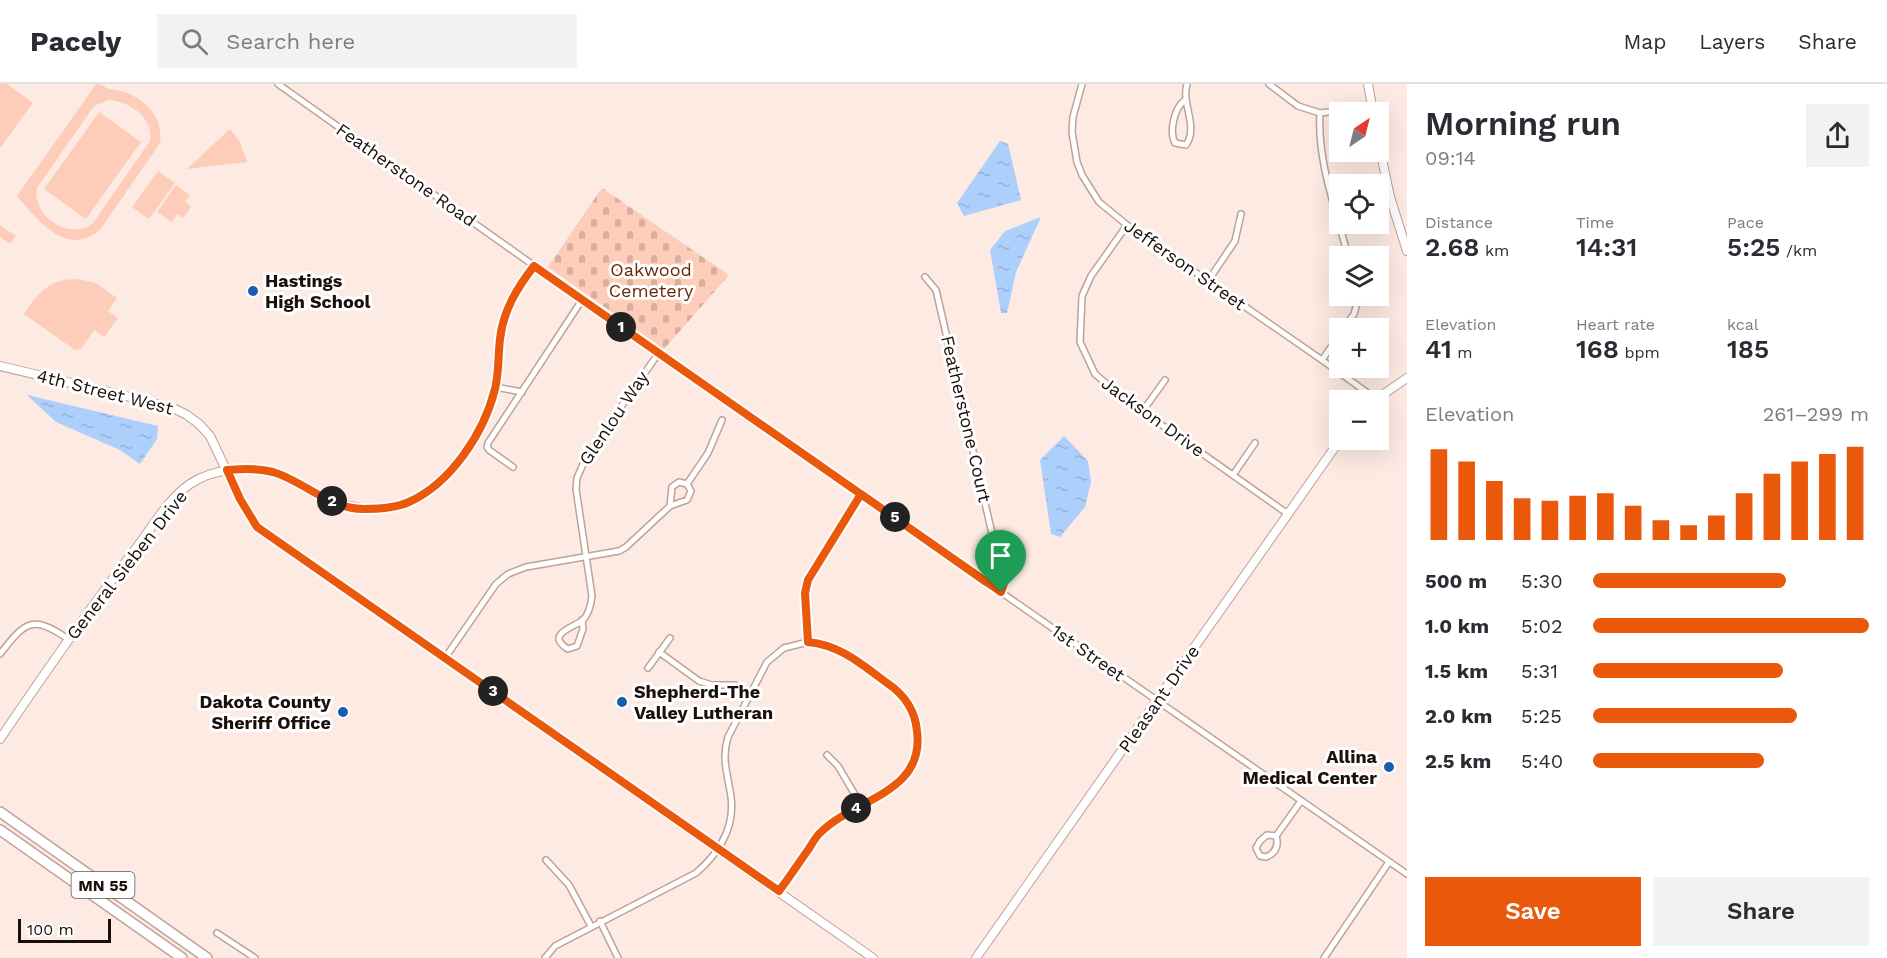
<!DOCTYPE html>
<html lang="en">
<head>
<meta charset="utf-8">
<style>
  :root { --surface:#fff; --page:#f2f2f3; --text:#2b2b33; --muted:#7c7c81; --line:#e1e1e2; --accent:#ea580c }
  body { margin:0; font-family:"Work Sans",sans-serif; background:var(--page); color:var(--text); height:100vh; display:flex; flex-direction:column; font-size:22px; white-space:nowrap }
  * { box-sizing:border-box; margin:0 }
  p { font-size:20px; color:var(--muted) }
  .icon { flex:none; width:33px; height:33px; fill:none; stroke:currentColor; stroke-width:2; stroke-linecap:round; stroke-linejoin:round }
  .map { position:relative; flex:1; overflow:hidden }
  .panel { display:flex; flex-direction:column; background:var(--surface); width:480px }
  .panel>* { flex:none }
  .needle { width:39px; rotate:35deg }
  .buttons { position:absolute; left:1329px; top:18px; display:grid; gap:12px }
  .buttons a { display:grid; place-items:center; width:60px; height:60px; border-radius:0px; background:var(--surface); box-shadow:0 6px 24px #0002; font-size:30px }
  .scale { position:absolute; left:18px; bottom:15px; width:93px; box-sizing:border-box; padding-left:6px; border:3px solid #1a0f0b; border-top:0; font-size:16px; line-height:21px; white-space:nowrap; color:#1a0f0b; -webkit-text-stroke:4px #fff; paint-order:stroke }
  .pin { position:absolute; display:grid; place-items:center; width:51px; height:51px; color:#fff; margin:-62px -26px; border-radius:50% 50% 50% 0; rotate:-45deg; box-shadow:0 0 6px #0007 }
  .pin .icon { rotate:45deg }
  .km { position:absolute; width:30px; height:30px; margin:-15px; border-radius:50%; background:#222; color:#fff; font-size:16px; line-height:30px; text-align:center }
  .round { display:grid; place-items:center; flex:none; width:63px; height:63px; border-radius:0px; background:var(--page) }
  .headline { display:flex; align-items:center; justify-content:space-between; height:102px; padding:0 18px }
  h1 { font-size:33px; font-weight:600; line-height:45px }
  .metrics { display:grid; grid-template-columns:repeat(3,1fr); gap:9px; height:102px; padding:6px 18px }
  .metrics div { display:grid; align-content:center }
  .metrics b { font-size:26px; font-weight:600 }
  .metrics small { font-size:16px; font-weight:400 }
  .metrics p { font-size:16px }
  .chart { height:168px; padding:12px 18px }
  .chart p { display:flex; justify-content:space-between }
  .chart svg { width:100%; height:108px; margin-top:6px; stroke:var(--accent); stroke-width:6 }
  .button { display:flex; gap:12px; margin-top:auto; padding:12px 18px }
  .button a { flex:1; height:69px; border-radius:0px; background:var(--accent); color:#fff; font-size:24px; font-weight:600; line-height:69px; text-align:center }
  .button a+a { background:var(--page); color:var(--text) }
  ul { padding:0 18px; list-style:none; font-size:20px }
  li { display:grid; grid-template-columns:96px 72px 1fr; align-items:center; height:45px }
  li i { height:15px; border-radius:8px; background:var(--accent) }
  header { display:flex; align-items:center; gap:36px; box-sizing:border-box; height:84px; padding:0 30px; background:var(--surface); border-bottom:2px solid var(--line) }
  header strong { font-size:28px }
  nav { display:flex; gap:33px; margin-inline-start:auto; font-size:21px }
  .search { width:420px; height:54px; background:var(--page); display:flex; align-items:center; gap:15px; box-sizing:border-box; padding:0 21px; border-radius:0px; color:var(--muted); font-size:22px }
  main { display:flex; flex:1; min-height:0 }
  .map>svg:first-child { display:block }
  .cemetery { fill:url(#cemetery-stones) }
  .park { fill:#fdcdb9; fill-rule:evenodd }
  .water { fill:url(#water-ripples) }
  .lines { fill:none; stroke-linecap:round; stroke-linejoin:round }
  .street-casing { stroke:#bfa297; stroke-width:8 }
  .secondary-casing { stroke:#bfa297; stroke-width:10 }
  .highway-casing { stroke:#bfa297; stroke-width:12 }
  .street { stroke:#fff; stroke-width:5 }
  .secondary { stroke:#fff; stroke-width:8 }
  .highway { stroke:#fff; stroke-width:9 }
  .route-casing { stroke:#fff; stroke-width:12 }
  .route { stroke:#ea580c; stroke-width:8 }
  .poi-dot { fill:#185eae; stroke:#fff; stroke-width:2 }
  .labels { text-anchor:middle; stroke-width:6; stroke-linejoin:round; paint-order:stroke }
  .shield { fill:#fff; stroke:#5f5754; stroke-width:1.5 }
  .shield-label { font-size:16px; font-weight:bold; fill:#1a0f0b }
  .street-label { font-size:18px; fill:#1a0f0b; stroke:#fff }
  .park-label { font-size:18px; fill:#6b2908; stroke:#fff }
  .poi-label { font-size:18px; font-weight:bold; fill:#1a0f0b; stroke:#fff; text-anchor:start }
</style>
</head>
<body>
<header>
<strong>Pacely</strong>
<div class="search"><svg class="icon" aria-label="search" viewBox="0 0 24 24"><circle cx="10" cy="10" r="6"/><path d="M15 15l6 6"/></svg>Search here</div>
<nav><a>Map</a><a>Layers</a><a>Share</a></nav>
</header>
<main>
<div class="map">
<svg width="1407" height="874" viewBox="0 0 1407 874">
  <defs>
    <pattern id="cemetery-stones" width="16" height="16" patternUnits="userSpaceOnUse" patternTransform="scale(1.5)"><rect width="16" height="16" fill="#fdcdb9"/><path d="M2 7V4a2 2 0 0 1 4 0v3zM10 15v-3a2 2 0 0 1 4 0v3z" fill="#d8af9e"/></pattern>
    <pattern id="water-ripples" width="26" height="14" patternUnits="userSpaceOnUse" patternTransform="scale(1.5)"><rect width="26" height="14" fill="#adcffc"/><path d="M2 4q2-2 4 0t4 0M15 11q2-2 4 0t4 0" fill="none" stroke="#94b1d7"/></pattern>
  </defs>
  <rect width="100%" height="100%" fill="#fdeae2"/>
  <path class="cemetery" d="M 602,104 L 729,191 L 664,265 L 548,183 Z"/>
  <g class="park">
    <path d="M 0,0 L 7,0 L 33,19 L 0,64 Z"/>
    <path d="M 96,0 C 103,0 104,3 109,5 C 114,6 119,6 124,8 C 146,15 164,35 160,59 L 100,146 C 66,174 38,136 17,112 ZM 108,16 C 129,17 154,33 150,57 L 93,139 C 70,158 31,131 37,104 L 94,22 Z"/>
    <path d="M 99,28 L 141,58 L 86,135 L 44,105 Z"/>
    <path d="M 230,45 L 239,56 L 247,78 L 187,85 Z"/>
    <path d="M 158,87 L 175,99 L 149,135 L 132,123 Z"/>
    <path d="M 176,101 L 190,111 L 185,118 L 191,123 L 183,134 L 177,130 L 172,138 L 157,128 Z"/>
    <path d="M 0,141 L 16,152 L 10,160 L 0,153 Z"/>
    <path d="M 77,195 L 96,199 L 117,214 L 108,227 L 118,234 L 104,253 L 94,246 L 81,265 L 75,266 L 24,230 C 39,208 49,195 77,195 Z"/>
  </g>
  <g class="water">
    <path d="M 1000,57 L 1008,60 L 1021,116 L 964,132 L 957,119 Z"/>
    <path d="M 1041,133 L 1016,188 L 1007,229 L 1001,229 L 990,166 L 1005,147 Z"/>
    <path d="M 27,311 L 158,342 L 157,355 L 140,380 L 120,366 L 56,338 Z"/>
    <path d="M 1064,352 L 1088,377 L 1091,398 L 1085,423 L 1060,453 L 1051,450 L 1040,376 Z"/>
  </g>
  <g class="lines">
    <g class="street-casing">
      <g id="street">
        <path d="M 278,0 L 691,293 L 1407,790"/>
        <path d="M 1082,0 L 1073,33 L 1072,48 L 1077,78 L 1082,91 L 1099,118 L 1127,141 L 1322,276 L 1376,315"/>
        <path d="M 1269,0 L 1298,22 L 1320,29 L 1372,23"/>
        <path d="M 1185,16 C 1174,24 1169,48 1175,59 L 1186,61 C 1199,42 1181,21 1187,0"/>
        <path d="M 1320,29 C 1317,77 1336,126 1348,172"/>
        <path d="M 1127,141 L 1091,192 L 1082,212 L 1080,258 L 1095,290 L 1122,313 L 1288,430"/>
        <path d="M 925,193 L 936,206 L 999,480 C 1005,490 1006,498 1001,508"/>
        <path d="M 1208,197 L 1235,157 L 1241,130"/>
        <path d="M 1344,244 L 1354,230 L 1359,212"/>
        <path d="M 1322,276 L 1340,250"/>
        <path d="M 495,303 L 522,308"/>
        <path d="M 1142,328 L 1165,296"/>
        <path d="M 513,383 L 489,366 L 487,363 L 488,359 L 582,216"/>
        <path d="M 1233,391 L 1255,359"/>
        <path d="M 687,400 L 708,369 L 722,336"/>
        <path d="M 986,498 L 999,480"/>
        <path d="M 582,536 L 583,545 L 577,562 L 568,565 C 544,550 575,543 583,536 C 589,530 591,520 592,512 L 576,405 L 577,394 L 587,371 L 658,270"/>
        <path d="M 808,558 L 805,509 L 809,496 L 861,410"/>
        <path d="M 659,568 L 699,597 L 712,601 L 736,601 L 751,609"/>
        <path d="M 0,570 C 25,538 32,530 68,555"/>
        <path d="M 445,574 L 496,500 L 508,490 L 526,483 L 619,467 L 626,463 L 670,422 L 687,416 L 691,407 L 687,400 L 679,398 L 672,403 L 670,422"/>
        <path d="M 648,584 L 670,554"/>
        <path d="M 827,671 L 838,682 L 861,721"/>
        <path d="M 1267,751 L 1276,752 C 1279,762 1276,769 1266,773 L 1260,772 L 1256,764 L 1260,757 Z"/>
        <path d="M 1276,752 L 1301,717"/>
        <path d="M 546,776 L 569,801 L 591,842"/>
        <path d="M 600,837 L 618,874"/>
        <path d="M 217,849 L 255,874"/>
        <path d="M 545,874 L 555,862 L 696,789 C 719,769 735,744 731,713 C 728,691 721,675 728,653 L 767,578 L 784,564 L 808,558 L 823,559 L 837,564 L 892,602 L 907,615 L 916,633 L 919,659 L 911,684 L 897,702 L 861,721 L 821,748 L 779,807"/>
        <path d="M 1324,874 L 1389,778"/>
      </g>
    </g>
    <g class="secondary-casing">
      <g id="secondary">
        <path d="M 1368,0 L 1373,28"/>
        <path d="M 1378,56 L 1390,113 L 1407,167"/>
        <path d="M 0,282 L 126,312 L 175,325 L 187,331 L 199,340 L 210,352 L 240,415 L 257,443 L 873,874"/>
        <path d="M 1375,316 L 1407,294"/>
        <path d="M 0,655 C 44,590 89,525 137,463 C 153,442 168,415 190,400 C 212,385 247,381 273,389 C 288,393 300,402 314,409 C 349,427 396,434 429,406 C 460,381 485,344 495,305 C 499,289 498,272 500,255 C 503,227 517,204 534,182"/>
        <path d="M 976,874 L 1340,356"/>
      </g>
    </g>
    <g class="highway-casing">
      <g id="highway">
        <path d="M 0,728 L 207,874"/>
        <path d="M 0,746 L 182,874"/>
      </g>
    </g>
    <use href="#street" class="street"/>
    <use href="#secondary" class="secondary"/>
    <use href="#highway" class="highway"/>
  </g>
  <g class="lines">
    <g class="route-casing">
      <path id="route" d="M 1001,508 L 534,182 C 517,204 503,227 500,255 C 498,272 499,289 495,305 C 484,349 451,399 409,418 C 396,424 379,425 365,425 C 330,426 304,397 273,388 C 257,384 243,385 227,386 L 240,415 L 257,443 L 779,807 C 789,794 798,780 808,766 C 812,760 816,752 821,748 C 856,714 925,709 917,647 C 915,626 905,611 887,599 C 861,580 840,561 808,558 L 805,509 L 808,496 L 861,410 L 986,498 L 999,480 L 1005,496 L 1001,508"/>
    </g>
    <use href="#route" class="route"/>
  </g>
  <g class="poi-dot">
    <circle cx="253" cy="207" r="6"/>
    <circle cx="622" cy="618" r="6"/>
    <circle cx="343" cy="628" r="6"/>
    <circle cx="1389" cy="683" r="6"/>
  </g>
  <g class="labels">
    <rect class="shield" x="71.5" y="788" width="63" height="26" rx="4.5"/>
    <g class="shield-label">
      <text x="103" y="807">MN 55</text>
    </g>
    <g class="street-label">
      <text transform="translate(406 91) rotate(35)" y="6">Featherstone Road</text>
      <text transform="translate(1185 181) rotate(35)" y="6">Jefferson Street</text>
      <text transform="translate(105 308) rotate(14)" y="6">4th Street West</text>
      <text transform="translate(1153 333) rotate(36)" y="6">Jackson Drive</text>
      <text transform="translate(614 334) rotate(-56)" y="6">Glenlou Way</text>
      <text transform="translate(966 335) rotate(77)" y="6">Featherstone Court</text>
      <text transform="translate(127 481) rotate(-52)" y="6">General Sieben Drive</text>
      <text transform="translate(1088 569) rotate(35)" y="6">1st Street</text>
      <text transform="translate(1159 615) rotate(-55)" y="6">Pleasant Drive</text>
    </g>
    <g class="park-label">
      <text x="651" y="192">Oakwood<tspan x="651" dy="21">Cemetery</tspan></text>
    </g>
    <g class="poi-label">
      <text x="265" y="203">Hastings<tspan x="265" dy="21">High School</tspan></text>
      <text x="634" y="614">Shepherd-The<tspan x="634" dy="21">Valley Lutheran</tspan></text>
      <text x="331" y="624" text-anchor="end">Dakota County<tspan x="331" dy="21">Sheriff Office</tspan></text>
      <text x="1377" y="679" text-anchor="end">Allina<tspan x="1377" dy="21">Medical Center</tspan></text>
    </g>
  </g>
</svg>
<div class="buttons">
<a><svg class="needle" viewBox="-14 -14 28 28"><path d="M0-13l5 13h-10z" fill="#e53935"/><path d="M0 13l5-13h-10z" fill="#7c7c81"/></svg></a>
<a><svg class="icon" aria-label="locate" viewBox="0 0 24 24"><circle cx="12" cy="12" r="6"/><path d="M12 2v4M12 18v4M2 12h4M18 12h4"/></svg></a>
<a><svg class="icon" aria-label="layers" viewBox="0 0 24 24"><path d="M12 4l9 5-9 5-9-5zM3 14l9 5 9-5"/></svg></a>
<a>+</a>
<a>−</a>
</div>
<div class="scale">100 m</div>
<div class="pin" style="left:1001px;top:508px;background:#1e9e55"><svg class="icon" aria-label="arrive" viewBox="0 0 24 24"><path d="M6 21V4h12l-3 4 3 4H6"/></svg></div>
<b class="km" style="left:621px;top:243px">1</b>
<b class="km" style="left:332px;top:417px">2</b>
<b class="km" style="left:493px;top:607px">3</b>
<b class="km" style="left:856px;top:724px">4</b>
<b class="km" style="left:895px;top:433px">5</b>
</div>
<section class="panel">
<div class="headline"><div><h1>Morning run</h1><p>09:14</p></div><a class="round"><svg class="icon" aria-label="share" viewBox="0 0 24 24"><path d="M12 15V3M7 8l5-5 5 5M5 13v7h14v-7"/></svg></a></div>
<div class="metrics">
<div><p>Distance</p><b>2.68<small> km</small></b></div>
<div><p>Time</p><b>14:31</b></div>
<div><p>Pace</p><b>5:25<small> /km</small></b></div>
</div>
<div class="metrics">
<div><p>Elevation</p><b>41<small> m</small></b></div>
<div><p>Heart rate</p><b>168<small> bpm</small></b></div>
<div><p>kcal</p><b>185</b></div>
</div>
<div class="chart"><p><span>Elevation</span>261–299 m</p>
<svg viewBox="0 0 160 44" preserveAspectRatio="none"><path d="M5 44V7M15 44V12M25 44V20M35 44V27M45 44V28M55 44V26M65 44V25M75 44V30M85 44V36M95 44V38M105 44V34M115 44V25M125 44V17M135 44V12M145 44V9M155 44V6"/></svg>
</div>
<ul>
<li><b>500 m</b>5:30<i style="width:70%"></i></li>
<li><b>1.0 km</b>5:02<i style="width:100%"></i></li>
<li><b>1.5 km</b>5:31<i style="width:69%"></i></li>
<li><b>2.0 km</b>5:25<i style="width:74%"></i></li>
<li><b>2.5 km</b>5:40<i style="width:62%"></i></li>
</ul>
<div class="button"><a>Save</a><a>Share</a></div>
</section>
</main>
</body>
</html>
